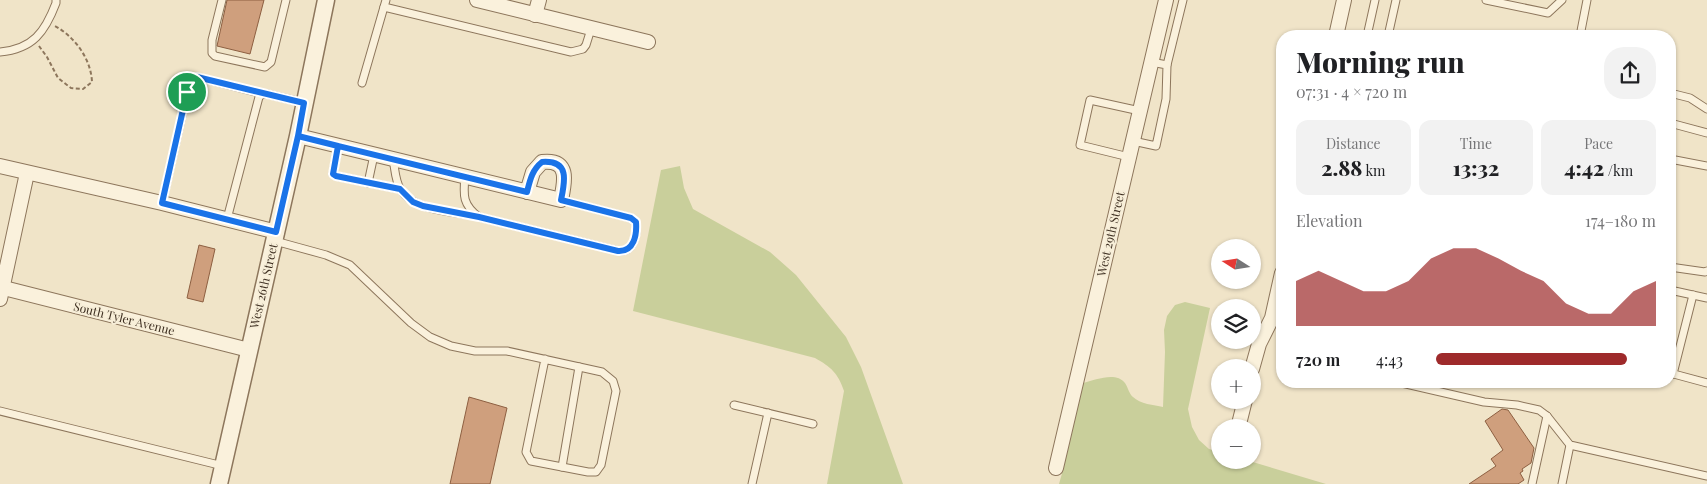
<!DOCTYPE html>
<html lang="en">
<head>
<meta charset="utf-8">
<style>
  :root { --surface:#fff; --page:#f2f2f2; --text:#202124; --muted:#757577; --accent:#9e2a2b }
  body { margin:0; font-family:"Playfair Display",serif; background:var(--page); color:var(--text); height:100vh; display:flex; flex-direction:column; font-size:19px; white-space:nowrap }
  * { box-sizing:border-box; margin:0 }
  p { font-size:16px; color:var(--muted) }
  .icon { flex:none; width:28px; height:28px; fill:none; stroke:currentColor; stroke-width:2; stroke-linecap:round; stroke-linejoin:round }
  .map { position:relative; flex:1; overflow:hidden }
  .panel { position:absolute; left:1276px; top:30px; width:400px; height:358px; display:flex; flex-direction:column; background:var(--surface); border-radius:20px; box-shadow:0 1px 4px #0004 }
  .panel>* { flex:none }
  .needle { width:32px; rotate:282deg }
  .fabs { position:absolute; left:1211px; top:239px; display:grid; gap:10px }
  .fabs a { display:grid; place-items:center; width:50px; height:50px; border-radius:50%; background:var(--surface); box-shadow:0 1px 4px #0004; font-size:25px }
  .pin { position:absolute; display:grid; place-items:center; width:42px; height:42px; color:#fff; margin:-21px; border:2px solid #fff; border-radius:50%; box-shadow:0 1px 5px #0007 }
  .round { display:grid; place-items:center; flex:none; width:52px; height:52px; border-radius:20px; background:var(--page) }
  .headline { display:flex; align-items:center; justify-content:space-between; height:85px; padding:0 20px }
  h1 { font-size:28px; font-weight:800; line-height:38px }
  .stats { display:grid; grid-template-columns:repeat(3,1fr); gap:8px; height:85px; padding:5px 20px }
  .stats div { display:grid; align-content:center; border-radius:12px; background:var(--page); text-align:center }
  .stats b { font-size:21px; font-weight:800 }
  .stats small { font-size:14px; font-weight:400 }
  .stats p { font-size:14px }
  .chart { height:140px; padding:10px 20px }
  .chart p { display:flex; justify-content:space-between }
  .chart svg { width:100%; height:90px; margin-top:5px; fill:var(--accent); opacity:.7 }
  ul { padding:0 20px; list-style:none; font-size:16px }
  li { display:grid; grid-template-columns:80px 60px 1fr; align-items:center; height:38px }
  li i { height:12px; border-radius:6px; background:var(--accent) }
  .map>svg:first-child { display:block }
  .green { fill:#c9cf9b }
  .building { fill:#cf9f7d; stroke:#8d5f41 }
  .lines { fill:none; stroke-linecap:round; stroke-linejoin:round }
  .service-casing { stroke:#8d765c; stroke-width:9 }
  .minor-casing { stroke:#8d765c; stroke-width:16 }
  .tertiary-casing { stroke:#8d765c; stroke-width:19 }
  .path { stroke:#8d765c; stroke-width:2; stroke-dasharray:4 2.5; stroke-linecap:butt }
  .service { stroke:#faf1dc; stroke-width:7 }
  .minor { stroke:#faf1dc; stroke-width:14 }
  .tertiary { stroke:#faf1dc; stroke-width:16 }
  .route-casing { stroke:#fff; stroke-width:10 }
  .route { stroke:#1a73e8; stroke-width:6 }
  .labels { text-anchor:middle; stroke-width:4; stroke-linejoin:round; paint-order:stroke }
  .street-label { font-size:12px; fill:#3d2e20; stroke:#f7eed8 }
</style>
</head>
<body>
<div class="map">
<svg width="1707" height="484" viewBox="0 0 1707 484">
  <rect width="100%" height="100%" fill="#f0e4c8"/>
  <g class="green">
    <path d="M 680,166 L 684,188 L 693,209 L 770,252 L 796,275 L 846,337 L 861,367 L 903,484 L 827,484 L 844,391 C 838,373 831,367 815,358 L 633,311 L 661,170 Z"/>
    <path d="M 1185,302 L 1210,308 L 1188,409 L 1192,427 L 1199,440 L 1209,449 L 1220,452 L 1220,460 L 1246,460 L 1326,484 L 1059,484 L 1063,470 L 1083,383 C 1095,380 1116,371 1125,383 C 1128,387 1129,394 1133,397 C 1140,404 1154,405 1163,407 L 1165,352 L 1164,330 L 1167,316 L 1175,305 Z"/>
  </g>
  <g class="building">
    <path d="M 227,0 L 264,0 L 250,54 L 217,46 Z"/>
    <path d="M 199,245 L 215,249 L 203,302 L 187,298 Z"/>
    <path d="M 469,397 L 507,408 L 490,484 L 450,484 Z"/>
    <path d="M 1502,409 L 1508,410 L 1534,448 L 1531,463 L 1522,469 L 1523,471 L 1520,473 L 1524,480 L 1518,484 L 1469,484 L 1496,466 L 1491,459 L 1503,450 L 1485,421 Z"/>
  </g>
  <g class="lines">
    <g class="service-casing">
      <g id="service">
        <path d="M 222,0 L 212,40 L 212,53 L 215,56 L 265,67 L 271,62 L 286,0"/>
        <path d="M 1486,0 L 1548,13 L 1562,0"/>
        <path d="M 384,7 L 571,52 L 583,49 L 586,45 L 591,29"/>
        <path d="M 1367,36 L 1375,0"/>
        <path d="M 1388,36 L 1396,0"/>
        <path d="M 1580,36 L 1587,0"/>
        <path d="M 0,52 C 33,49 45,32 56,3 L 56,0"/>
        <path d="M 1167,65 L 1183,0"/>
        <path d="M 362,83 L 386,0"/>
        <path d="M 1670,93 L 1690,98 L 1707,109"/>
        <path d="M 1670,123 L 1707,133"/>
        <path d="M 1133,141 L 1156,146 L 1166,99 L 1167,65 L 1151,62"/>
        <path d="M 338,146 L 333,174 L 336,176 L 400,189"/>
        <path d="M 1129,157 L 1080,145 L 1090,100 L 1140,111"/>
        <path d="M 393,159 C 395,168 395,182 401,190 C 414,211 454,212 477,216"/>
        <path d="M 1670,159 L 1707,166"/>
        <path d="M 465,177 C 463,196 463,205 479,217 L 619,251 C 634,252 637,235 636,223 L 631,218 L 561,200"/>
        <path d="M 368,183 L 374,155"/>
        <path d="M 162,203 L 189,85 L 191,80 L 197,77 L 263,94"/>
        <path d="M 227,219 L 259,97 L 263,94 L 267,94 L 305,103"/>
        <path d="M 275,241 L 326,255 L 350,265 L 411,323 L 430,337 L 451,346 L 475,351 L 507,351 L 602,372 L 613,381 L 616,391 L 601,465 L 596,472 L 588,472 L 531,461 L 526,452 L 545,359"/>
        <path d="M 1670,267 L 1705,272 L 1707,271"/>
        <path d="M 1670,290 L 1707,298"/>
        <path d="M 1670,373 L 1707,383"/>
        <path d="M 1673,374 L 1693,295"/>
        <path d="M 1393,381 L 1484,402 L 1517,405 L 1539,410 L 1547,416 L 1570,445 L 1707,476"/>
        <path d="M 734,405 L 813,424"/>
        <path d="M 0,411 L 223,466"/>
        <path d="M 562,467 L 579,367"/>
        <path d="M 752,484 L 768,413"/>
        <path d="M 1532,484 L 1547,416"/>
        <path d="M 1562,484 L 1570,445"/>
      </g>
    </g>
    <g class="minor-casing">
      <g id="minor">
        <path d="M 477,0 L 648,42"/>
        <path d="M 535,15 L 539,0"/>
        <path d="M 1336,36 L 1344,0"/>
        <path d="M 298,136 L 393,159 L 561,200 C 565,181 570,159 542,162 L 533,172 L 527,192"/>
        <path d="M 0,166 L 162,203 L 277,232"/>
        <path d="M 0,287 L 249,350"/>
        <path d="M 0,299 L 27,173"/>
        <path d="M 1252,369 L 1259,344 L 1272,318 L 1282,273"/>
        <path d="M 1238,428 L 1245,400"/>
        <path d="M 1056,468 L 1166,0"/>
      </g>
    </g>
    <g class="tertiary-casing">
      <path id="tertiary" d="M 219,484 L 298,136 L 326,0"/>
    </g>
    <path class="path" d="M 39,46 L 47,57 L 58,78 L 71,88 L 83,89 L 92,82 C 91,59 75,37 55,26"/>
    <use href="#service" class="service"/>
    <use href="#minor" class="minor"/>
    <use href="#tertiary" class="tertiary"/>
  </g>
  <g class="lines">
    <g class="route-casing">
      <path id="route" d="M 187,92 L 162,203 L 276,232 L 298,136 C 374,155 450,173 527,192 C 530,180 532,170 542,162 C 570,160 565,181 561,200 L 631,218 L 636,222 C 637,235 634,252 618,251 L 479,217 L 423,206 L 413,202 L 400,189 L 336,176 L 333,174 L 338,146 L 298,136 L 304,103 L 197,77 L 191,80 L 187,92"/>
    </g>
    <use href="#route" class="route"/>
  </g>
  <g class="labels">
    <g class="street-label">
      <text transform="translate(1111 234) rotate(-77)" y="4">West 29th Street</text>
      <text transform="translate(264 286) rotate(-77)" y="4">West 26th Street</text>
      <text transform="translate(124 319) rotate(14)" y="4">South Tyler Avenue</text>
    </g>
  </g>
</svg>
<div class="fabs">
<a><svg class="needle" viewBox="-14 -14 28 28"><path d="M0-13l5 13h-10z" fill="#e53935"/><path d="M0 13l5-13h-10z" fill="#757577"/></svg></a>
<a><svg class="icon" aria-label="layers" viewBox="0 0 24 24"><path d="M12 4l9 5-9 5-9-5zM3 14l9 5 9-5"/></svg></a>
<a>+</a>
<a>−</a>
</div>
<div class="pin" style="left:187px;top:92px;background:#1e9e55"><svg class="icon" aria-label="arrive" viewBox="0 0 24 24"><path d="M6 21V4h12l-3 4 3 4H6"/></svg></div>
<section class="panel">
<div class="headline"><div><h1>Morning run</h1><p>07:31 · 4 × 720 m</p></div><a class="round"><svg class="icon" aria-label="share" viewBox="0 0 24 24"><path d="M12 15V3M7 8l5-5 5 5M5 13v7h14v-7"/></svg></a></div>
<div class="stats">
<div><p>Distance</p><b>2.88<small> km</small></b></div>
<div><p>Time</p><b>13:32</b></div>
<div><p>Pace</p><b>4:42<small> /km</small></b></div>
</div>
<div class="chart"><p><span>Elevation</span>174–180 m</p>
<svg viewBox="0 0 160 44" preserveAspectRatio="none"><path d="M0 44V22L10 17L20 22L30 27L40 27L50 22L60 11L70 6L80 6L90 11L100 17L110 22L120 33L130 38L140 38L150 27L160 22V44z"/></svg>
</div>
<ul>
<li><b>720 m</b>4:43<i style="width:87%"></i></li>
</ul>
</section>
</div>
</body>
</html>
